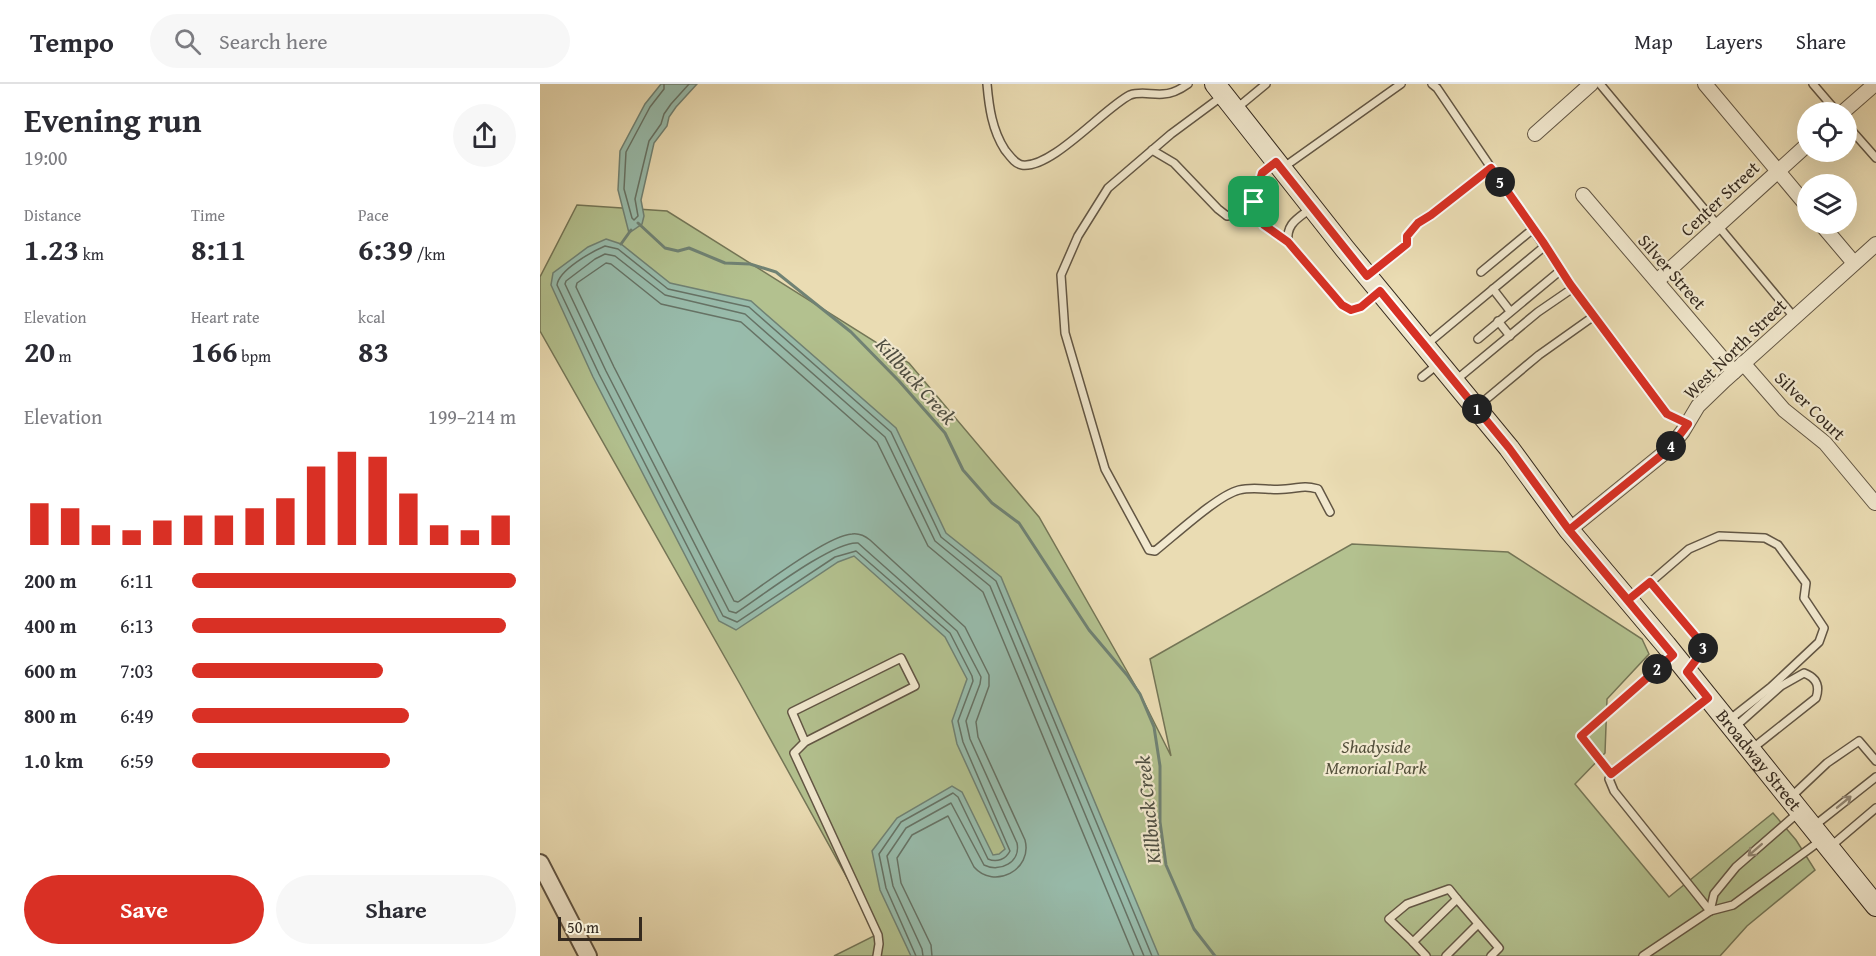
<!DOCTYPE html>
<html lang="en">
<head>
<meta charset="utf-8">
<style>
  :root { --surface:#fff; --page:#f7f7f7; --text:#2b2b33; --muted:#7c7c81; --line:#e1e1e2; --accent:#d93025 }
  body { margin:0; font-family:"Gentium Book Plus",serif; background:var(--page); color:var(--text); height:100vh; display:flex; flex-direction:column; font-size:22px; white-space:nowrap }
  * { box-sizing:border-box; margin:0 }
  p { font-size:20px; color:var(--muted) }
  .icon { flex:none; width:33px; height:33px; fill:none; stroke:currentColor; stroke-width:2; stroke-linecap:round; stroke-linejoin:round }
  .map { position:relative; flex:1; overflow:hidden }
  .drawer { display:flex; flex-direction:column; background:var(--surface); width:540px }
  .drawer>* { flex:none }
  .controls { position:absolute; left:1257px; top:18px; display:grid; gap:12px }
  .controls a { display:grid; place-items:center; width:60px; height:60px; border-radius:50%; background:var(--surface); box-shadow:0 6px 24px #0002; font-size:30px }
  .scale { position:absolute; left:18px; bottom:15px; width:84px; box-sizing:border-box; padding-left:6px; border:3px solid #352a1f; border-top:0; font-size:16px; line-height:21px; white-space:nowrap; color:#352a1f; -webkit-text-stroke:4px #f1e8ce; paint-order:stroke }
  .pin { position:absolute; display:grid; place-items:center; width:51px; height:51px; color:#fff; margin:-26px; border-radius:12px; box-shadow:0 3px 9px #0006 }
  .km { position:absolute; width:30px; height:30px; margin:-15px; border-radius:50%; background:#222; color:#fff; font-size:16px; line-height:30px; text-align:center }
  .round { display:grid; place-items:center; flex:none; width:63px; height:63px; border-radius:32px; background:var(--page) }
  .head { display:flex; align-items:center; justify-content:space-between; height:102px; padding:0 24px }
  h1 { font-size:33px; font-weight:700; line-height:45px }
  .figures { display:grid; grid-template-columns:repeat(3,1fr); gap:9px; height:102px; padding:6px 24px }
  .figures div { display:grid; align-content:center }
  .figures b { font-size:30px; font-weight:700 }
  .figures small { font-size:16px; font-weight:400 }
  .figures p { font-size:16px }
  .chart { height:168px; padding:12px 24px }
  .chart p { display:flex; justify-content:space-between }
  .chart svg { width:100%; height:108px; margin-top:6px; stroke:var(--accent); stroke-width:6 }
  .action { display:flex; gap:12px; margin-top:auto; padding:12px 24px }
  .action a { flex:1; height:69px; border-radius:36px; background:var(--accent); color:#fff; font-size:24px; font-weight:700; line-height:69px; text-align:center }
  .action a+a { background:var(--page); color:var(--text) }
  ul { padding:0 24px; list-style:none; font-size:20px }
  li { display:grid; grid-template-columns:96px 72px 1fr; align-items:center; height:45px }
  li i { height:15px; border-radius:8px; background:var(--accent) }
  header { display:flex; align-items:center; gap:36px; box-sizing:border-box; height:84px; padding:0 30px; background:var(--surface); border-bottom:2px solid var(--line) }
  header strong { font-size:28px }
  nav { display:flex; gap:33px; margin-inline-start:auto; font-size:21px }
  .search { width:420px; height:54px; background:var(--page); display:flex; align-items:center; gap:15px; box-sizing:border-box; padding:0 21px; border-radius:33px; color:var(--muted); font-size:22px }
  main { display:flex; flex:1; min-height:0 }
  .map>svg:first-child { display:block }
  .green { fill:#b3c18f; stroke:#747657; stroke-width:1.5 }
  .water { fill:#98bcac; stroke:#708274; stroke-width:1.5 }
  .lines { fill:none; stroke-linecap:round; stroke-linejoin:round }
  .shore { stroke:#667366; stroke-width:1.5 }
  .stream { stroke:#708274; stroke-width:3 }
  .service-casing { stroke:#625644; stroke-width:10 }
  .minor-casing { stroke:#625644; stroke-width:16 }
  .tertiary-casing { stroke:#625644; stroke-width:20 }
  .secondary-casing { stroke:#352a1f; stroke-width:22 }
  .service { stroke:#f1e8ce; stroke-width:7 }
  .minor { stroke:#f1e8ce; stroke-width:14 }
  .tertiary { stroke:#f1e8ce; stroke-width:16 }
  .secondary { stroke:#f1e8ce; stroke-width:20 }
  .oneway { stroke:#938976 }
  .route-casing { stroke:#fff; stroke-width:12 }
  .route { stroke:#d93025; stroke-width:8 }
  .labels { text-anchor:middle; stroke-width:4.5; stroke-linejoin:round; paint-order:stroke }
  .street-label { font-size:18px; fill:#352a1f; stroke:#f1e8ce }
  .park-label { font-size:18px; font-style:italic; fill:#54503b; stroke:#f1e8ce }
  .water-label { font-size:20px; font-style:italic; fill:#4e4e42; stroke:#f1e8ce }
</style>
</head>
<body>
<header>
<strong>Tempo</strong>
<div class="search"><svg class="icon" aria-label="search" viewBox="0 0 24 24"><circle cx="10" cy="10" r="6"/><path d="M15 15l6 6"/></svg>Search here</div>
<nav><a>Map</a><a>Layers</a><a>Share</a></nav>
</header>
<main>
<section class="drawer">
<div class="head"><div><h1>Evening run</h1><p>19:00</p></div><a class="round"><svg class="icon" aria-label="share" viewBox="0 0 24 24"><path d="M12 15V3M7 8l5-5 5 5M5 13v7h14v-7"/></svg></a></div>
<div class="figures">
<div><p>Distance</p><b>1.23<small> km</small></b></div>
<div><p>Time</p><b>8:11</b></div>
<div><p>Pace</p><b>6:39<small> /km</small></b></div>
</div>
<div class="figures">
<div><p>Elevation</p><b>20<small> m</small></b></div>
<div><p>Heart rate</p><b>166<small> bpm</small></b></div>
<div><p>kcal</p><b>83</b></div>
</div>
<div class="chart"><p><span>Elevation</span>199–214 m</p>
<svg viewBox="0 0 160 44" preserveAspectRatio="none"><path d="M5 44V27M15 44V29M25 44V36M35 44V38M45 44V34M55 44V32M65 44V32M75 44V29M85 44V25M95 44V12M105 44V6M115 44V8M125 44V23M135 44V36M145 44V38M155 44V32"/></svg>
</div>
<ul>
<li><b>200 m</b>6:11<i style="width:100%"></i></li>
<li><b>400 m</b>6:13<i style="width:97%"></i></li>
<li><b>600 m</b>7:03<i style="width:59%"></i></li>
<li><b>800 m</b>6:49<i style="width:67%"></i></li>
<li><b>1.0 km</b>6:59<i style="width:61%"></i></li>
</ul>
<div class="action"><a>Save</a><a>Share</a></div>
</section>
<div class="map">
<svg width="1336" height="872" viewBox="0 0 1336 872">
  <rect width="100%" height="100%" fill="#eadcb3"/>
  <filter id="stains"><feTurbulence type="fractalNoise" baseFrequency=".00333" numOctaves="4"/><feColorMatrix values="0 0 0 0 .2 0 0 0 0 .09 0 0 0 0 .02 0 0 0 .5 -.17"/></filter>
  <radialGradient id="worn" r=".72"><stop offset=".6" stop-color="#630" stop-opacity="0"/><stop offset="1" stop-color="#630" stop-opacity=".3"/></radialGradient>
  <path class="green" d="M 37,121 L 127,127 L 369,279 L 499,433 L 600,610 L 631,672 L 610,575 L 812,460 L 968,468 L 1102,555 L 1109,570 L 1067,615 L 1065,669 L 1035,700 L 1129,813 L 1233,729 L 1256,756 L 1275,786 L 1207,842 L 1180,872 L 294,872 L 338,850 L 200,600 L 0,247 L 0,193 Z"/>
  <g class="water">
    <path d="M 121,0 L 157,0 L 136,23 L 129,33 L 127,42 L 114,59 L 101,116 L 104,132 L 102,140 L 89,149 L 78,106 L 80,67 L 105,20 Z"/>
    <path d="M 66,155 L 81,160 L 130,199 L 211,217 L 356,344 L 406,449 L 461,493 L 619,872 L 371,872 L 340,806 L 332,767 L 357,734 L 412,702 L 422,708 L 453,771 L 459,770 L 465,765 L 417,660 L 412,637 L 427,595 L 405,553 L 314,472 L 298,478 L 196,546 L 179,537 L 53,293 L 11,201 L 13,189 L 48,163 Z"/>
  </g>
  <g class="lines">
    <g class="shore">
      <path d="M 124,0 L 124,5 L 110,23 L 86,68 L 84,105 L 92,134 L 94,136 L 98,132 L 95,115 L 109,57 L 121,40 L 124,30 L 131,20 L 149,0"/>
      <path d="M 376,872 L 346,804 L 339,770 L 361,738 L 413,709 L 418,713 L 448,775 C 457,779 466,775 470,767 L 423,658 L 418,637 L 433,597 L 432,592 L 410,549 L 316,467 L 295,473 L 197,538 L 183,532 L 59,290 L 17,201 C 19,186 51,168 65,162 L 78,165 L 128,205 L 209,223 L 351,348 L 401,453 L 456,497 L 612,872"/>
      <path d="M 383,872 L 382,865 L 353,802 L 347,772 L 366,744 L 411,719 L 444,781 C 460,789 481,778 477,759 L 430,655 L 426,637 L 440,600 L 441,593 L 417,547 L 318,459 C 294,456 219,514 196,529 L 189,527 L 66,287 L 25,200 L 26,197 L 55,175 L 65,170 L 75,172 L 125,211 L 205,230 L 345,353 L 395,457 L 450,502 L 604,872"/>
      <path d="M 392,872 L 391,861 L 361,799 L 357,774 L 372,751 L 408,732 L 434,783 C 454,806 493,786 485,756 L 438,653 L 436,638 L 449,602 L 449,591 L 425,543 L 330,456 C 325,452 319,449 312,450 C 288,451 222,502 198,518 L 194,517 L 74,283 L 36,203 L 37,199 L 66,179 L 71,180 L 121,220 L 201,238 L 337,358 L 388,462 L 443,508 L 594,872"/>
    </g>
    <g class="stream">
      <path d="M 98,139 L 125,164 L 138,167 L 149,164 L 185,179 L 210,180 L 236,188 L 311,248 L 359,297 L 405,349 L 423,386 L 452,419 L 479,439 L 549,546 L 587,591 L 600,610 L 614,643 L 620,682 L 620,738 L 626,781 L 654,845 L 675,872"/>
      <path d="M 81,160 L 91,146"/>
    </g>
    <g class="service-casing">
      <g id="service">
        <path d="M 447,0 C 449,23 452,46 465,66 C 470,72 475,80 482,81 C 512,85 564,24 590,11 C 601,7 612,11 623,10 C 631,10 641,5 648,0"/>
        <path d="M 892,0 L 897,4 L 1030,200 L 1127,330 L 1147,340"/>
        <path d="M 1060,0 L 1254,233"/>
        <path d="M 1273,0 L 1297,28"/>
        <path d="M 681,13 L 631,50 L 568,104 L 538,152 L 521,191 L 525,249 L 565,385 L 609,466 L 615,467 C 634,452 678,411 699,406 C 715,402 730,407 746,405 C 761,404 762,401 778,405 L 790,428"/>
        <path d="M 697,24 L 726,0"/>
        <path d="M 1306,40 L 1336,74"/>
        <path d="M 612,66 L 634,79 L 678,125 L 687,132 L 699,130 L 714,118"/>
        <path d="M 736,78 L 722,89 L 718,100 L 714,118 L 716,125 L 724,141 L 748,158 L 802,221 L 811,226 L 821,223 L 838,209"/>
        <path d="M 744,83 L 861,0"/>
        <path d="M 748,158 C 746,140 757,135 770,125"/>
        <path d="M 941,188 L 993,145"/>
        <path d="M 829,191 L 867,161 L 867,152 L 878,139 L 891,131 L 951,84"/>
        <path d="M 953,205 L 970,227"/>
        <path d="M 958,237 L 970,252"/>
        <path d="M 938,255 L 1021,186"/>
        <path d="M 887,260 L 1005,162"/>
        <path d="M 882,293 L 897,281"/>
        <path d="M 916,296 L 998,228 L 1033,204"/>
        <path d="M 938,322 L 999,271 L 1054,232"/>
        <path d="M 1110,498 L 1163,561 L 1162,568 L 1148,585"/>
        <path d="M 1091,515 L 1149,465 L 1179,452 L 1225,454 L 1238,461 L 1266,499 L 1264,514 L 1284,544 L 1279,558 L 1231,603 L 1189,636"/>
        <path d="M 1168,614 L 1071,690 L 1069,695 L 1074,707 L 1170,827"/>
        <path d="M 1195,643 L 1241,602 L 1264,589 C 1277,594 1280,602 1276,614 L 1213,664"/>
        <path d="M 265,658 L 252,628 L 361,574 L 375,602 L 265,658 L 254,669 L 338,851 L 339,860 L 337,872"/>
        <path d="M 1071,690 L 1041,652 L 1133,571"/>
        <path d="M 1251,713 L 1287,679 L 1319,657 L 1336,677"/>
        <path d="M 1274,742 L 1336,693"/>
        <path d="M 1290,763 L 1336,724"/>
        <path d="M 1170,827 L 1174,810 L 1196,783 L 1259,728"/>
        <path d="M 873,858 L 849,835 L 867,820 L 909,805 L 917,815"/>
        <path d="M 886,872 L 873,858 L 917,815 L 959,864 L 951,872"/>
        <path d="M 906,872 L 938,840"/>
        <path d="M 1103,872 L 1170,827 L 1193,821 L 1280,757"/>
      </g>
    </g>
    <g class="minor-casing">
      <g id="minor">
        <path d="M 1165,0 L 1268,123"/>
        <path d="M 1303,28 L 1335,0"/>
        <path d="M 995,50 L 1051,0"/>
        <path d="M 1043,111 L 1194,288"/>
        <path d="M 1281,140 L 1314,179"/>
        <path d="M 1117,197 L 1268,60"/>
        <path d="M 1203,279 L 1244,326 L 1285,359 L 1335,419"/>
        <path d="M 1029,446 L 1129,365 L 1143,347 L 1158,322 L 1185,296 L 1336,160"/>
      </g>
    </g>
    <g class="tertiary-casing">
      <path id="tertiary" d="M 0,779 L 48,872"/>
    </g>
    <g class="secondary-casing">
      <g id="secondary">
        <path id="s1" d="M 675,0 L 805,165 L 969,364 L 1029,446 L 1126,561 L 1336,822"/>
      </g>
    </g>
    <use href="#service" class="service"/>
    <use href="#minor" class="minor"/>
    <use href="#tertiary" class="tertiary"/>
    <use href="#secondary" class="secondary"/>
  </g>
  <defs><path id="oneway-shaft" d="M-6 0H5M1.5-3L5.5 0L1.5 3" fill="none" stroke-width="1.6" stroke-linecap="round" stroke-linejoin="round" transform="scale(1.5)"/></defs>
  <g class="oneway">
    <use href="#oneway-shaft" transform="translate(1304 718) rotate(-39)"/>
    <use href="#oneway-shaft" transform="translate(1215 766) rotate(139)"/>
  </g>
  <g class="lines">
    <g class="route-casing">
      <path id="route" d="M 714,118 L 724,141 L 748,158 L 802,221 L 811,226 L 821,223 L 840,207 L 969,364 L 1029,446 L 1133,571 L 1041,652 L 1071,690 L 1168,614 L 1147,588 L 1162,568 L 1163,561 L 1110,498 L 1088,516 L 1029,446 L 1129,365 L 1148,340 L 1127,330 L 1030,200 L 1003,158 L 951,84 L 891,131 L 878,139 L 867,152 L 867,160 L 827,192 L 736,78 L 722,89 L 714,118"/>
    </g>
    <use href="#route" class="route"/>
  </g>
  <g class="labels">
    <g class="street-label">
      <text transform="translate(1180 115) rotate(-43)" y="6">Center Street</text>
      <text transform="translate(1132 188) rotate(49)" y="6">Silver Street</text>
      <text transform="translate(1195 265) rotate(-44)" y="6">West North Street</text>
      <text transform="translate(1270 322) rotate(44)" y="6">Silver Court</text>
      <text dy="6" stroke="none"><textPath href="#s1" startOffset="868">Broadway Street</textPath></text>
    </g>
    <g class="park-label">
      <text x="836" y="669">Shadyside<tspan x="836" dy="21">Memorial Park</tspan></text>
    </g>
    <g class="water-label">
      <text transform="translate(376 297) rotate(48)" y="7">Killbuck Creek</text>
      <text transform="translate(608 726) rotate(-96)" y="7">Killbuck Creek</text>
    </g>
  </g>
  <rect width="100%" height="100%" filter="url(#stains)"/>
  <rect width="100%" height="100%" fill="url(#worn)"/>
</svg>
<div class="controls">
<a><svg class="icon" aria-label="locate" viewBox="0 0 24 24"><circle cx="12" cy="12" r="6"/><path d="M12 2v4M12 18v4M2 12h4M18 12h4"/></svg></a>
<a><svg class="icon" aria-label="layers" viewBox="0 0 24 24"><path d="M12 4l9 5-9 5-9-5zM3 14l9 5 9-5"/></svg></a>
</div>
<div class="scale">50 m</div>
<div class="pin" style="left:714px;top:118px;background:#1e9e55"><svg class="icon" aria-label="arrive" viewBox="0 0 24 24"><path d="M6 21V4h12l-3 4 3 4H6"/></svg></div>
<b class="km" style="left:937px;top:325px">1</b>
<b class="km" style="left:1117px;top:585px">2</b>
<b class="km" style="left:1163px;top:564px">3</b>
<b class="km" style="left:1131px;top:362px">4</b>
<b class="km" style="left:960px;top:98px">5</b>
</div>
</main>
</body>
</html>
